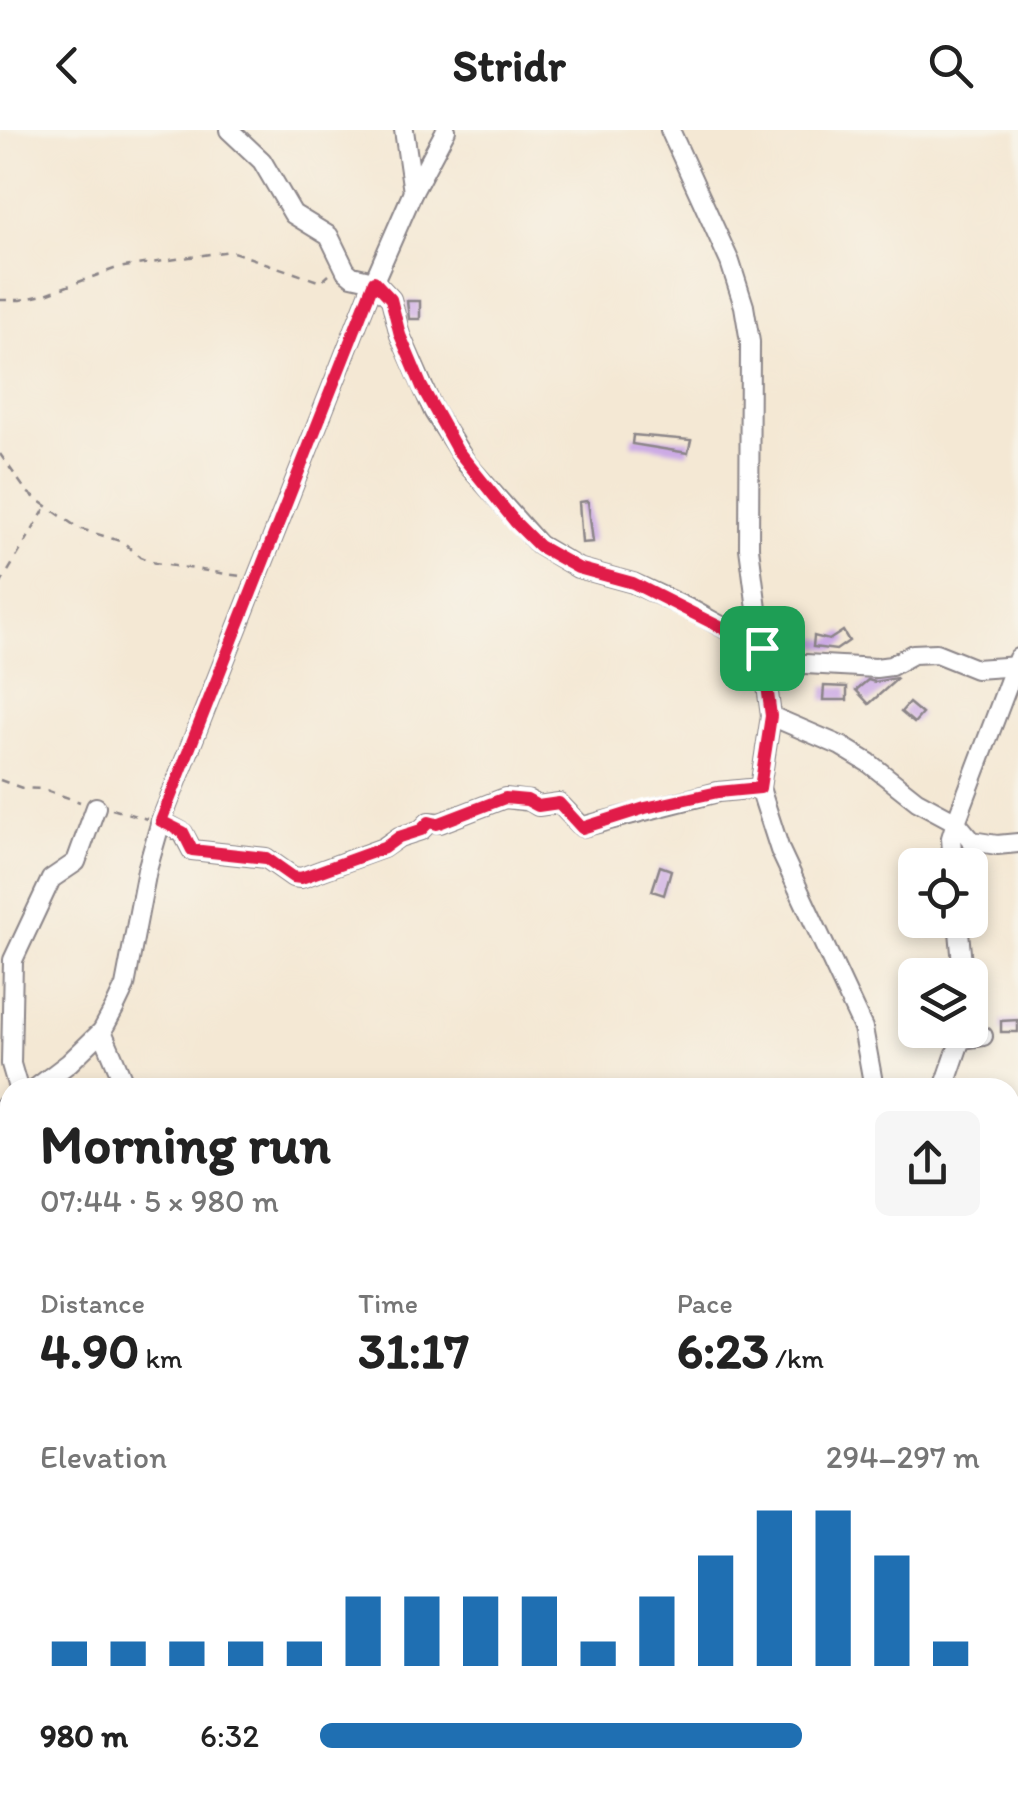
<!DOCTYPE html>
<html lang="en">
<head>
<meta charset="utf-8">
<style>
  :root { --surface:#fff; --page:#f6f6f6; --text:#222; --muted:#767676; --accent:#1f6fb2 }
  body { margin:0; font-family:Itim,sans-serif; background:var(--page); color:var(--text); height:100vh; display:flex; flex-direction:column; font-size:38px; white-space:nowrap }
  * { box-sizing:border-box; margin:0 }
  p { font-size:32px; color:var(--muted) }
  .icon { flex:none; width:55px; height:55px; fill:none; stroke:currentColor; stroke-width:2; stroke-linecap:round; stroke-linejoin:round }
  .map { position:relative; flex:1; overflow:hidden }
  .sheet { position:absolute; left:0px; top:948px; width:1020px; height:718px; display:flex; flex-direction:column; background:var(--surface); border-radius:30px 30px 0 0; box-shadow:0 5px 15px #0003 }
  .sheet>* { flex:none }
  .tools { position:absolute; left:898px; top:718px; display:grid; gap:20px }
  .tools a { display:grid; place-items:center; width:90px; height:90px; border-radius:15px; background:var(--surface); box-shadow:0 5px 15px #0003; font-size:50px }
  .pin { position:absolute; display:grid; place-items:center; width:85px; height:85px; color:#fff; margin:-42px; border-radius:20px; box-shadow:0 5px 15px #0006 }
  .round { display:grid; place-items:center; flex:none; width:105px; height:105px; border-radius:15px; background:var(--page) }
  .summary { display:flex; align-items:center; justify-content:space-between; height:170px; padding:0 40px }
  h1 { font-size:55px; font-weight:700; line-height:75px }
  .figures { display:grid; grid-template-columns:repeat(3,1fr); gap:15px; height:170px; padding:10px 40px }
  .figures div { display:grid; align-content:center }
  .figures b { font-size:50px; font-weight:700 }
  .figures small { font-size:28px; font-weight:400 }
  .figures p { font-size:28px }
  .chart { height:280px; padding:20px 40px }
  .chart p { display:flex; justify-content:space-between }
  .chart svg { width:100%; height:180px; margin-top:10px; stroke:var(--accent); stroke-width:6 }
  ul { padding:0 40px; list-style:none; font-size:32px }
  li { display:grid; grid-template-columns:160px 120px 1fr; align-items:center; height:75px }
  li i { height:25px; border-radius:12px; background:var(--accent) }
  header { display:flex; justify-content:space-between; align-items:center; height:130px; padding:0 40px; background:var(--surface); font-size:45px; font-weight:700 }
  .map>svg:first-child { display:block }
  .building { fill:#ccaae5 }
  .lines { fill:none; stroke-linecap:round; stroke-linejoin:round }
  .minor-casing { stroke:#8b8588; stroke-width:22 }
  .path { stroke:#8b8588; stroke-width:2.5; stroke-dasharray:8 8; stroke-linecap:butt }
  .minor { stroke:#fff; stroke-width:18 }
  .route-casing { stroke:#fff; stroke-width:20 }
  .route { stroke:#e11d48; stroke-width:12 }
</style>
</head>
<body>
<header><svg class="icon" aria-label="back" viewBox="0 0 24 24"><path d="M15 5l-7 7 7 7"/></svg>Stridr<svg class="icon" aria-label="search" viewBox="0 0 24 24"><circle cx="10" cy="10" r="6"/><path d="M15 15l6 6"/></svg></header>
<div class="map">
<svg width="1018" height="1663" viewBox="0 0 1018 1663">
  <rect width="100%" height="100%" fill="#f7f3e8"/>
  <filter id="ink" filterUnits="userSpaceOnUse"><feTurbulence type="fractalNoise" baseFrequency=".01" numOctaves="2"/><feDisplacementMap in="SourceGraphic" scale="20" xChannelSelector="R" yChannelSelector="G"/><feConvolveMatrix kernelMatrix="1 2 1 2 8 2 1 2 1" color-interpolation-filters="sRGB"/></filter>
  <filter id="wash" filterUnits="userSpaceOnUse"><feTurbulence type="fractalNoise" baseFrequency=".0048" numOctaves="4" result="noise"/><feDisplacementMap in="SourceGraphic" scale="40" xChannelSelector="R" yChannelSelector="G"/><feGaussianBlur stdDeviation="2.25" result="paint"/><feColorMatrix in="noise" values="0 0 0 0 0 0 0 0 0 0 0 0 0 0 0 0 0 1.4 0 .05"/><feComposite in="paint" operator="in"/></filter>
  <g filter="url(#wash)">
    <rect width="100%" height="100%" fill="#f4e8d4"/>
    <g id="blocks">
      <g class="building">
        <path d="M 407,171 L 420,171 L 420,189 L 409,189 Z"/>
        <path d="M 633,305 L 691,310 L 688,323 L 632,314 Z"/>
        <path d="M 588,371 L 593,412 L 582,413 L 579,372 Z"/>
        <path d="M 843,501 L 849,511 L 836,520 L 813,517 L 814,506 L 829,510 Z"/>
        <path d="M 896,548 L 897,549 L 869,574 L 856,560 L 868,550 L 875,552 Z"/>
        <path d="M 824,556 L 847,557 L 847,570 L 823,570 Z"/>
        <path d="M 909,573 L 922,584 L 914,593 L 901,582 Z"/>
        <path d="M 660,736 L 671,740 L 664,765 L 652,761 Z"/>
        <path d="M 1018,890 L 1018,902 L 1001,902 L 1001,891 Z"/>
      </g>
    </g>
  </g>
  <g filter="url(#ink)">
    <use href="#blocks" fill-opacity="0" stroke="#8b8588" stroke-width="2.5"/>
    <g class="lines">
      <g class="minor-casing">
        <g id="minor">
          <path d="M 229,0 L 262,31 L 293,84 L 329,106 L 346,141 L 352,146 L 374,151 L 391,169 L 400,205 L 434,282 L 467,334 L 539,415 L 578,438 L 633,453 L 692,480 L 788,533 L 876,538 L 891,536 L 913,524 L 936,523 L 976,539 L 1018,536"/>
          <path d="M 404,0 L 413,62"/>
          <path d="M 670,0 L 730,132 L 744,176 L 750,212 L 749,418 L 771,586 L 760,658 L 780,720 L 863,898 L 874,958"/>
          <path d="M 771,586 L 841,616 L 869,633 L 917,671 L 956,692 L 972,711 L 997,715 L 1018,713"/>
          <path d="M 161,691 L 183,703 L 192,720 L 266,728 L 293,747 L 301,748 L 383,718 L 399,707 L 421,700 L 429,692 L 440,693 L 505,668 L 530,671 L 538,676 L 559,673 L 582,697 L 718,662 L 760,658"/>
          <path d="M 953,735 L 951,708 L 956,692 L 1018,528"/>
          <path d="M 958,790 L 963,845"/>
          <path d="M 102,901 L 126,958"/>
          <path d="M 962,909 L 983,906"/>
          <path d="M 18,958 L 11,934 L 13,830 L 51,749 L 76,732 L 96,677"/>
          <path d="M 36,958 L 69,933 L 102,901 L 115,877 L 125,856 L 147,740 L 161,691 L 374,151 L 413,62 L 446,0"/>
          <path d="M 944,958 L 964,900"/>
          <path d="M 0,979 L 10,974"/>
          <path d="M 1010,1440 L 1010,1489"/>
          <path d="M 1010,1609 L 1018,1652"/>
        </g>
      </g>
      <g class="path">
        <path d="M 0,170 L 20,170 L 43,165 L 117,138 L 230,121 L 321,152 L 329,145"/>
        <path d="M 0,324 L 27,362 L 78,398 L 123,412 L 140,427 L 155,433 L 240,446"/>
        <path d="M 0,455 L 46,377"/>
        <path d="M 0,650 L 22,658 L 43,659 L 80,672"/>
        <path d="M 112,679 L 147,689"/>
      </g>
      <use href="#minor" class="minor"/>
    </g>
  </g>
  <g class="lines" filter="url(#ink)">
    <g class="route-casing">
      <path id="route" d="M 374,151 L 391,169 L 400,205 L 422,257 L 457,320 L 516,393 L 539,416 L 578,438 L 633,453 L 762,518 L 771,586 L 760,658 L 718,662 L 645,678 L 582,698 L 559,673 L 538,676 L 527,670 L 505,668 L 437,694 L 429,692 L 421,700 L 399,707 L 384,718 L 301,748 L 293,747 L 266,728 L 192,720 L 183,702 L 161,691 Z"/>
    </g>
    <use href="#route" class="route"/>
  </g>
</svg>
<div class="tools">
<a><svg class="icon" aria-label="locate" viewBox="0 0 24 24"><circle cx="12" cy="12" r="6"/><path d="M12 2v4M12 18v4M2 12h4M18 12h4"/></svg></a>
<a><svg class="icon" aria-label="layers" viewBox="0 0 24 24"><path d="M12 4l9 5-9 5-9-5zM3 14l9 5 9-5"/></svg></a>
</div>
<div class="pin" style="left:762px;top:518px;background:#1e9e55"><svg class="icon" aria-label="arrive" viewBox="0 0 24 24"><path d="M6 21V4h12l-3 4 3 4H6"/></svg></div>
<section class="sheet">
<div class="summary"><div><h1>Morning run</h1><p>07:44 · 5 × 980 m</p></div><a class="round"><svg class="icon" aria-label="share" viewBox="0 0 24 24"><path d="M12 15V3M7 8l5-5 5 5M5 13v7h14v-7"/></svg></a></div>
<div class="figures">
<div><p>Distance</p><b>4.90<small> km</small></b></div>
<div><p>Time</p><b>31:17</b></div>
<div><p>Pace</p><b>6:23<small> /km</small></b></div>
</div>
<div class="chart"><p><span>Elevation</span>294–297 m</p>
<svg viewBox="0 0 160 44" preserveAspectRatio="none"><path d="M5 44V38M15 44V38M25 44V38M35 44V38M45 44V38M55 44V27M65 44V27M75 44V27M85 44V27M95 44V38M105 44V27M115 44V17M125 44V6M135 44V6M145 44V17M155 44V38"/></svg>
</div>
<ul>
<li><b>980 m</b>6:32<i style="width:73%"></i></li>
</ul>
</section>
</div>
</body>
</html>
